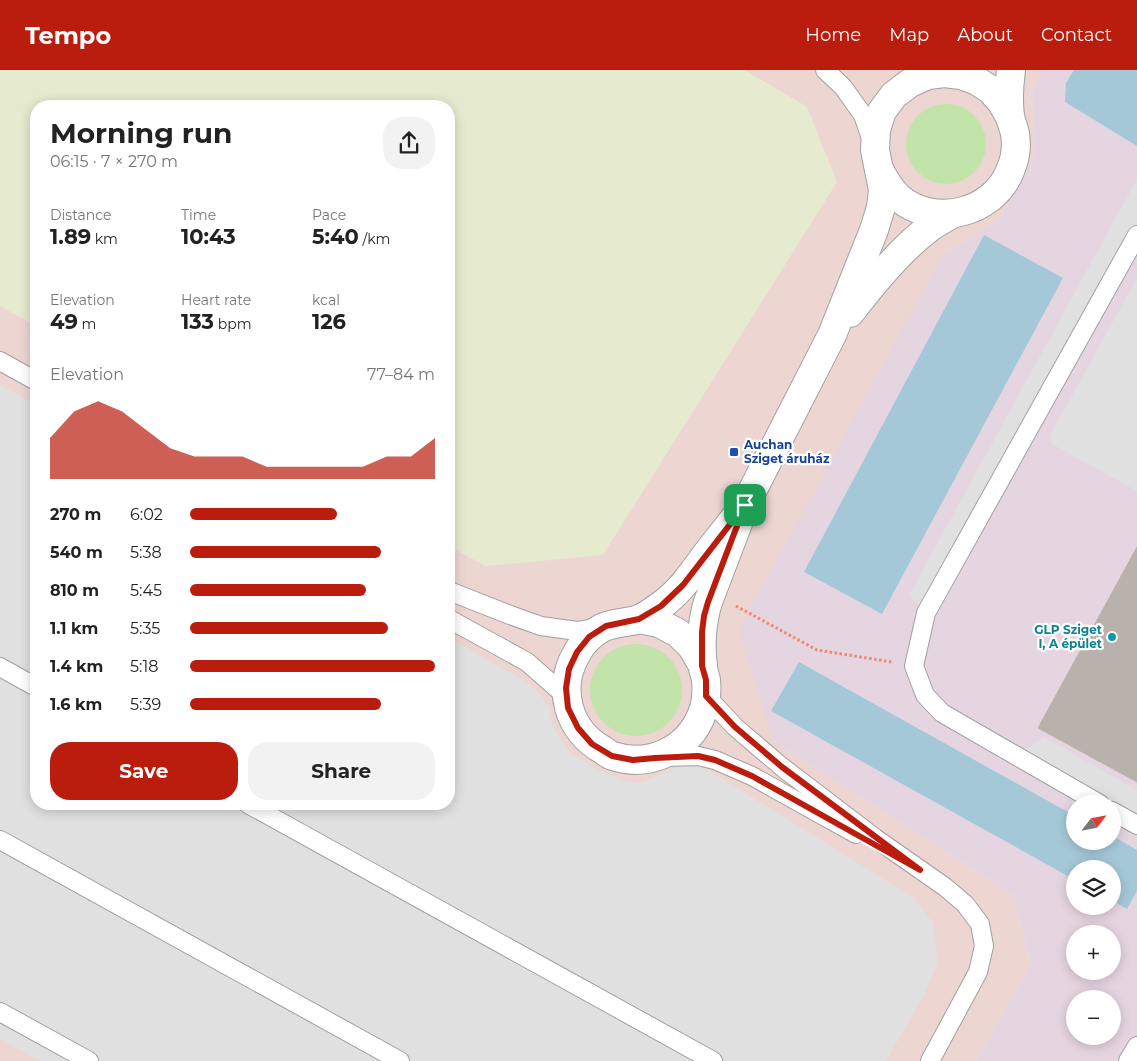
<!DOCTYPE html>
<html lang="en">
<head>
<meta charset="utf-8">
<style>
  :root { --surface:#fff; --page:#f2f2f2; --text:#222; --muted:#767676; --accent:#ba1c0e }
  body { margin:0; font-family:Montserrat,sans-serif; background:var(--page); color:var(--text); height:100vh; display:flex; flex-direction:column; font-size:19px; white-space:nowrap }
  * { box-sizing:border-box; margin:0 }
  p { font-size:16px; color:var(--muted) }
  .icon { flex:none; width:28px; height:28px; fill:none; stroke:currentColor; stroke-width:2; stroke-linecap:round; stroke-linejoin:round }
  .map { position:relative; flex:1; overflow:hidden }
  .drawer { position:absolute; left:30px; top:30px; width:425px; height:710px; display:flex; flex-direction:column; background:var(--surface); border-radius:20px; box-shadow:0 2px 12px #0003 }
  .drawer>* { flex:none }
  .needle { width:32px; rotate:58deg }
  .fabs { position:absolute; left:1066px; top:725px; display:grid; gap:10px }
  .fabs a { display:grid; place-items:center; width:55px; height:55px; border-radius:50%; background:var(--surface); box-shadow:0 2px 12px #0003; font-size:25px }
  .pin { position:absolute; display:grid; place-items:center; width:42px; height:42px; color:#fff; margin:-21px; border-radius:10px; box-shadow:0 2px 8px #0006 }
  .round { display:grid; place-items:center; flex:none; width:52px; height:52px; border-radius:20px; background:var(--page) }
  .headline { display:flex; align-items:center; justify-content:space-between; height:85px; padding:0 20px }
  h1 { font-size:28px; font-weight:700; line-height:38px }
  .metrics { display:grid; grid-template-columns:repeat(3,1fr); gap:8px; height:85px; padding:5px 20px }
  .metrics div { display:grid; align-content:center }
  .metrics b { font-size:21px; font-weight:700 }
  .metrics small { font-size:14px; font-weight:400 }
  .metrics p { font-size:14px }
  .chart { height:140px; padding:10px 20px }
  .chart p { display:flex; justify-content:space-between }
  .chart svg { width:100%; height:90px; margin-top:5px; fill:var(--accent); opacity:.7 }
  .cta { display:flex; gap:10px; margin-top:auto; padding:10px 20px }
  .cta a { flex:1; height:58px; border-radius:20px; background:var(--accent); color:#fff; font-size:20px; font-weight:700; line-height:58px; text-align:center }
  .cta a+a { background:var(--page); color:var(--text) }
  ul { padding:0 20px; list-style:none; font-size:16px }
  li { display:grid; grid-template-columns:80px 60px 1fr; align-items:center; height:38px }
  li i { height:12px; border-radius:6px; background:var(--accent) }
  header { display:flex; align-items:center; gap:30px; box-sizing:border-box; height:70px; padding:0 25px; background:var(--accent); color:#fff }
  header strong { font-size:24px }
  nav { display:flex; gap:28px; margin-inline-start:auto; font-size:18px }
  .map>svg:first-child { display:block }
  .commercial { fill:#edd5d2 }
  .industrial { fill:#e5d5e1; fill-rule:evenodd }
  .farmland { fill:#e6eace }
  .grass { fill:#c2e4ab }
  .parking { fill:#e0e0e0 }
  .water { fill:#a5c8d8 }
  .building { fill:#b9b2ac; stroke:#bdb2a6 }
  .lines { fill:none; stroke-linecap:round; stroke-linejoin:round }
  .service-casing { stroke:#a0a0a0; stroke-width:20 }
  .minor-casing { stroke:#a0a0a0; stroke-width:30 }
  .path { stroke:#ef8871; stroke-width:3; stroke-dasharray:2.5 2.5; stroke-linecap:butt }
  .service { stroke:#fff; stroke-width:18 }
  .minor { stroke:#fff; stroke-width:28 }
  .route-casing { stroke:#fff; stroke-width:10 }
  .route { stroke:#ba1c0e; stroke-width:6 }
  .transit-dot { fill:#1a4fb4; stroke:#fff; stroke-width:2 }
  .culture-dot { fill:#0f9aa8; stroke:#fff; stroke-width:2 }
  .labels { text-anchor:middle; stroke-width:4.5; stroke-linejoin:round; paint-order:stroke }
  .transit-label { font-size:12px; font-weight:bold; fill:#164399; stroke:#fff; text-anchor:start }
  .culture-label { font-size:12px; font-weight:bold; fill:#0d838f; stroke:#fff; text-anchor:end }
</style>
</head>
<body>
<header>
<strong>Tempo</strong>
<nav><a>Home</a><a>Map</a><a>About</a><a>Contact</a></nav>
</header>
<div class="map">
<svg width="1137" height="991" viewBox="0 0 1137 991">
  <rect width="100%" height="100%" fill="#edeae2"/>
  <path class="commercial" d="M 744,0 L 1043,0 L 1032,21 L 1035,83 L 1000,149 L 943,185 L 773,671 L 1012,824 L 1031,894 L 976,991 L 0,991 L 0,236 L 36,255 L 36,734 L 449,734 L 449,476 L 486,496 L 807,37 Z"/>
  <path class="industrial" d="M 1043,0 L 1137,0 L 1137,991 L 976,991 L 1031,894 L 1012,824 L 773,671 L 739,560 L 943,185 L 1000,149 L 1035,83 L 1032,21 ZM 1075,734 L 1112,734 L 1112,771 L 1075,771 ZM 1075,799 L 1112,799 L 1112,836 L 1075,836 ZM 1075,864 L 1112,864 L 1112,901 L 1075,901 ZM 1075,929 L 1112,929 L 1112,966 L 1075,966 Z"/>
  <path class="farmland" d="M 0,0 L 744,0 L 807,37 L 837,112 L 603,485 L 486,496 L 449,476 L 449,36 L 36,36 L 36,255 L 0,236 Z"/>
  <g class="grass">
    <circle cx="946" cy="74" r="40"/>
    <circle cx="636" cy="620" r="46"/>
  </g>
  <g class="parking">
    <path d="M 1137,109 L 1137,164 L 926,543 L 909,525 Z"/>
    <path d="M 1137,208 L 1137,421 L 1052,374 L 1050,367 L 1053,360 Z"/>
    <path d="M 0,315 L 36,335 L 36,734 L 449,734 L 449,568 L 530,614 L 541,625 L 549,637 L 551,651 L 559,667 L 572,685 L 595,698 L 621,710 L 639,713 L 653,708 L 664,702 L 680,697 L 695,696 L 708,700 L 914,828 L 933,853 L 938,893 L 924,925 L 886,991 L 40,991 L 0,969 Z"/>
    <path d="M 1045,668 L 1137,720 L 1137,755 L 1015,685 Z"/>
  </g>
  <g class="water">
    <path d="M 1074,0 L 1137,0 L 1137,76 L 1065,32 L 1066,13 Z"/>
    <path d="M 984,165 L 1063,208 L 882,544 L 804,502 Z"/>
    <path d="M 799,592 L 1075,746 L 1075,771 L 1112,771 L 1113,766 L 1137,780 L 1137,821 L 1127,839 L 1113,831 L 1112,799 L 1075,799 L 1075,810 L 771,641 Z"/>
  </g>
  <path class="building" d="M 1137,477 L 1137,712 L 1038,658 Z"/>
  <g class="lines">
    <g class="service-casing">
      <g id="service">
        <path d="M 825,0 L 843,17 L 863,45 L 872,71"/>
        <path d="M 0,291 L 36,311"/>
        <path d="M 449,521 L 510,545 L 541,556 L 577,561 L 600,557"/>
        <path d="M 449,549 L 527,592 L 560,621 L 566,634"/>
        <path d="M 0,597 L 36,617"/>
        <path d="M 706,626 L 735,657 L 782,697 L 875,768 L 945,817 L 965,834 L 980,854 L 984,876 L 978,902 L 930,991"/>
        <path d="M 664,687 L 698,686 L 715,690 L 752,706 L 856,764"/>
        <path d="M 248,734 L 713,991"/>
        <path d="M 1100,734 L 942,643 L 925,625 L 914,596 L 926,543 L 1137,165"/>
        <path d="M 1112,741 L 1137,755"/>
        <path d="M 0,770 L 400,991"/>
        <path d="M 0,942 L 89,991"/>
        <path d="M 1128,991 L 1137,976"/>
      </g>
    </g>
    <g class="minor-casing">
      <g id="minor">
        <path d="M 879,99 C 884,109 890,119 898,127 C 933,158 993,144 1010,101 C 1015,90 1017,76 1015,64 C 1014,58 1011,52 1010,46 C 1008,30 1009,15 1011,0"/>
        <path d="M 850,243 C 872,214 900,180 929,158 C 936,153 945,148 952,144"/>
        <path d="M 745,435 C 732,452 718,469 705,486 C 692,504 679,523 660,536 C 653,541 645,547 637,550 C 627,552 617,553 607,556 C 596,559 582,573 577,583 C 556,618 568,661 603,680 C 606,682 609,685 613,686 C 649,698 688,680 702,644 C 706,634 707,621 706,610 C 705,605 703,601 703,596 C 700,576 702,551 708,532 L 745,435 L 832,265 L 874,160 L 881,137 L 883,120 L 875,80 L 876,60 L 882,41 L 894,25 L 910,13 L 928,5 L 944,3 L 961,5 L 977,11 L 991,20 L 1002,33 L 1010,47"/>
        <path d="M 639,549 L 659,553 L 678,563 L 692,577 L 703,596"/>
      </g>
    </g>
    <path class="path" d="M 736,536 L 817,580 L 892,592"/>
    <use href="#service" class="service"/>
    <use href="#minor" class="minor"/>
  </g>
  <g class="lines">
    <g class="route-casing">
      <path id="route" d="M 745,435 L 708,532 L 704,546 L 702,562 L 702,596 L 706,610 L 706,626 L 735,657 L 782,697 L 920,800 L 752,706 L 715,690 L 698,686 L 655,688 L 633,690 L 612,686 L 592,674 L 578,658 L 568,638 L 566,618 L 569,599 L 577,582 L 589,567 L 606,556 L 639,549 L 661,536 L 683,515 Z"/>
    </g>
    <use href="#route" class="route"/>
  </g>
  <rect class="transit-dot" x="729" y="377" width="10" height="10" rx="2.5"/>
  <circle class="culture-dot" cx="1112" cy="567" r="5"/>
  <g class="labels">
    <g class="transit-label">
      <text x="744" y="379">Auchan<tspan x="744" dy="14">Sziget áruház</tspan></text>
    </g>
    <g class="culture-label">
      <text x="1102" y="564">GLP Sziget<tspan x="1102" dy="14">I, A épület</tspan></text>
    </g>
  </g>
</svg>
<div class="fabs">
<a><svg class="needle" viewBox="-14 -14 28 28"><path d="M0-13l5 13h-10z" fill="#e53935"/><path d="M0 13l5-13h-10z" fill="#767676"/></svg></a>
<a><svg class="icon" aria-label="layers" viewBox="0 0 24 24"><path d="M12 4l9 5-9 5-9-5zM3 14l9 5 9-5"/></svg></a>
<a>+</a>
<a>−</a>
</div>
<div class="pin" style="left:745px;top:435px;background:#1e9e55"><svg class="icon" aria-label="arrive" viewBox="0 0 24 24"><path d="M6 21V4h12l-3 4 3 4H6"/></svg></div>
<section class="drawer">
<div class="headline"><div><h1>Morning run</h1><p>06:15 · 7 × 270 m</p></div><a class="round"><svg class="icon" aria-label="share" viewBox="0 0 24 24"><path d="M12 15V3M7 8l5-5 5 5M5 13v7h14v-7"/></svg></a></div>
<div class="metrics">
<div><p>Distance</p><b>1.89<small> km</small></b></div>
<div><p>Time</p><b>10:43</b></div>
<div><p>Pace</p><b>5:40<small> /km</small></b></div>
</div>
<div class="metrics">
<div><p>Elevation</p><b>49<small> m</small></b></div>
<div><p>Heart rate</p><b>133<small> bpm</small></b></div>
<div><p>kcal</p><b>126</b></div>
</div>
<div class="chart"><p><span>Elevation</span>77–84 m</p>
<svg viewBox="0 0 160 44" preserveAspectRatio="none"><path d="M0 44V24L10 11L20 6L30 11L40 20L50 29L60 33L70 33L80 33L90 38L100 38L110 38L120 38L130 38L140 33L150 33L160 24V44z"/></svg>
</div>
<ul>
<li><b>270 m</b>6:02<i style="width:60%"></i></li>
<li><b>540 m</b>5:38<i style="width:78%"></i></li>
<li><b>810 m</b>5:45<i style="width:72%"></i></li>
<li><b>1.1 km</b>5:35<i style="width:81%"></i></li>
<li><b>1.4 km</b>5:18<i style="width:100%"></i></li>
<li><b>1.6 km</b>5:39<i style="width:78%"></i></li>
</ul>
<div class="cta"><a>Save</a><a>Share</a></div>
</section>
</div>
</body>
</html>
